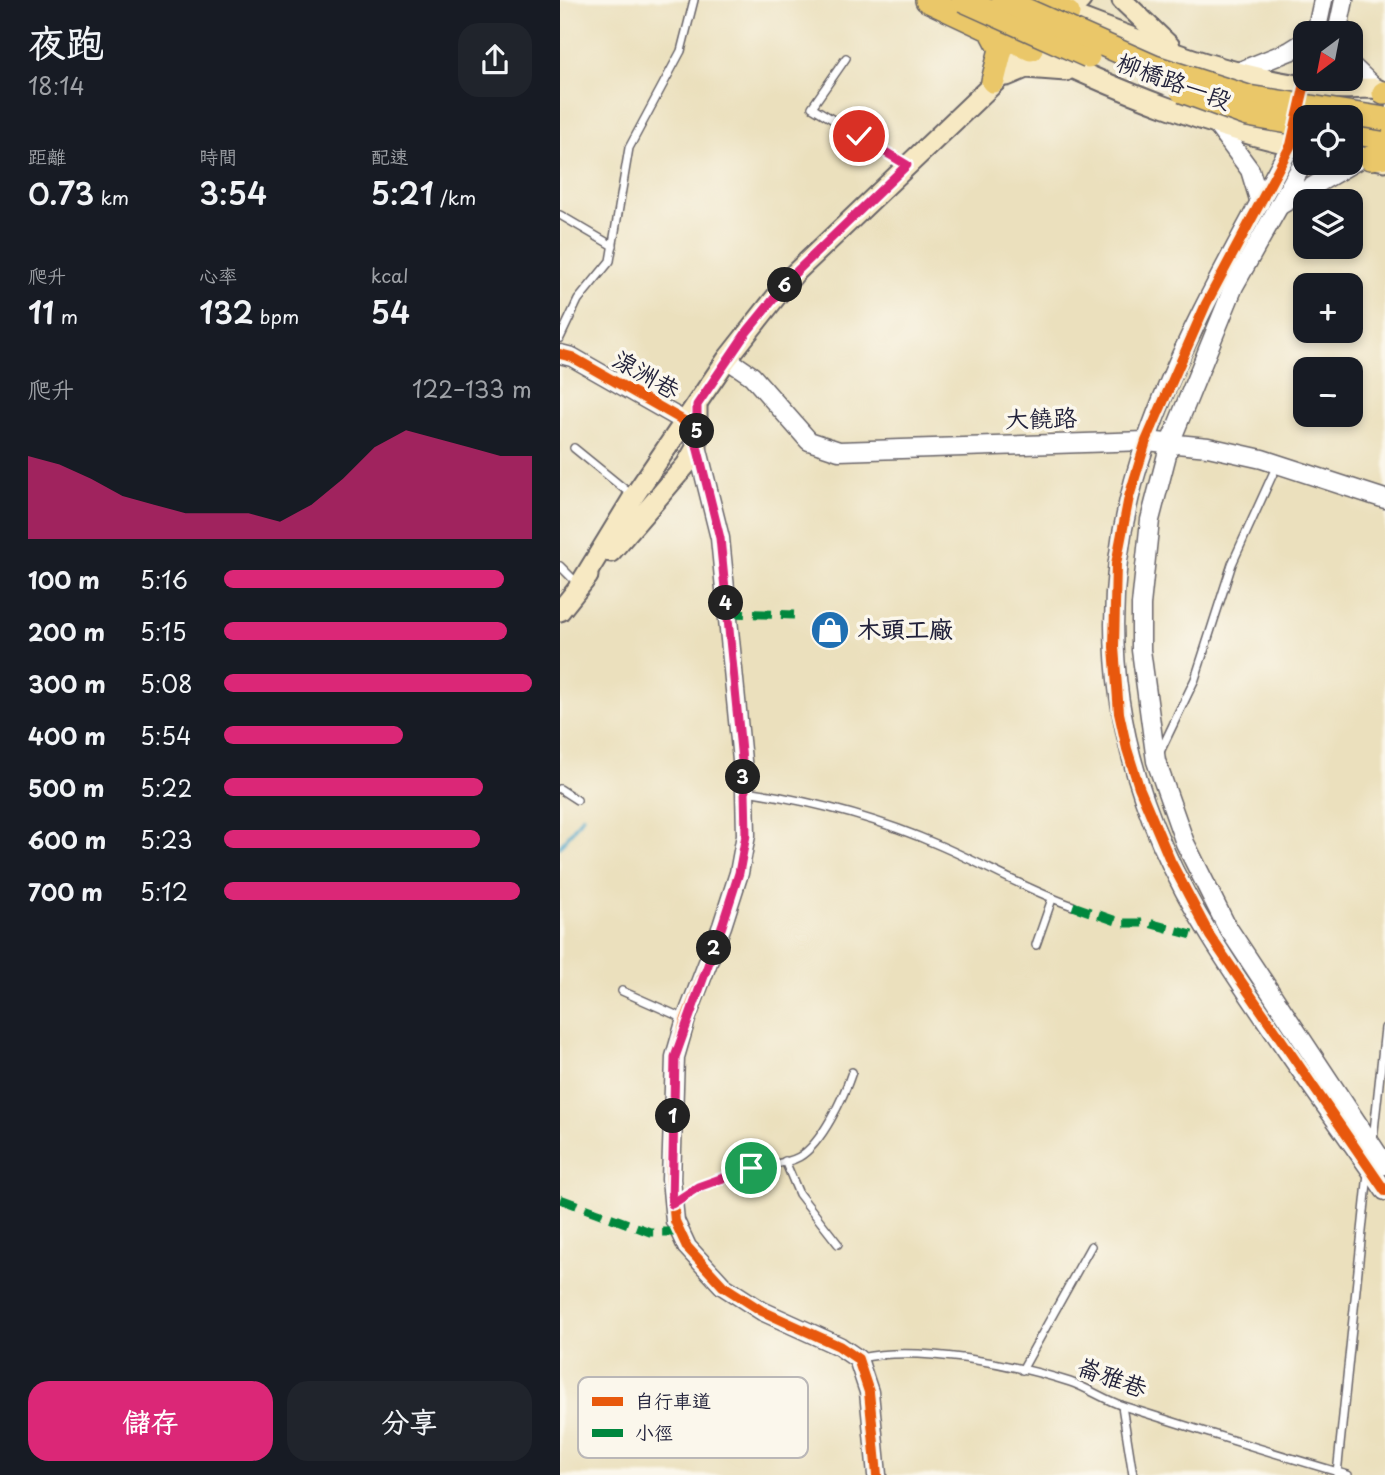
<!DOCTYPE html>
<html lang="zh-TW">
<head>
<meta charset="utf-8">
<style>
  :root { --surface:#171b24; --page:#20242c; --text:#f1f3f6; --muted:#9ea1a6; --accent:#db2777 }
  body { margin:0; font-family:"Playpen Sans","LXGW WenKai TC",sans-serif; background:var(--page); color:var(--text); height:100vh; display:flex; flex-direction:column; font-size:26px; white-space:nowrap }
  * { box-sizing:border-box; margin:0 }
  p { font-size:23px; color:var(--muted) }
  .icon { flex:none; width:38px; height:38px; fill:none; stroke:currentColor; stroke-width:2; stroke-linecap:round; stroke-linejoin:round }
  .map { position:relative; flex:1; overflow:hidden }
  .panel { display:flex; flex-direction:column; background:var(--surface); width:560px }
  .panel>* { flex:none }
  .needle { width:46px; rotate:212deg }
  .fabs { position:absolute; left:733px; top:21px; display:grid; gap:14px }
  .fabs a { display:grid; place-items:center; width:70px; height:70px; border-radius:14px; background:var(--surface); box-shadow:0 4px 10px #0003; font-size:35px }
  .pin { position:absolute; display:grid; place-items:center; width:60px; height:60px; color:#fff; margin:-30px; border:4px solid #fff; border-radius:50%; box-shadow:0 2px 7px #0007 }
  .km { position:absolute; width:35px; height:35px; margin:-18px; border-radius:50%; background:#222; color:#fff; font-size:19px; line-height:35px; text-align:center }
  .round { display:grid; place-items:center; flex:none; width:74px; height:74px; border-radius:21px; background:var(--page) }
  .headline { display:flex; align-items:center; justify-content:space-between; height:119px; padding:0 28px }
  h1 { font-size:38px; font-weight:600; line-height:52px }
  .stats { display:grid; grid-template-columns:repeat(3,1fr); gap:10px; height:119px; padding:7px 28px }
  .stats div { display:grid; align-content:center }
  .stats b { font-size:30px; font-weight:600 }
  .stats small { font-size:19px; font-weight:400 }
  .stats p { font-size:19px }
  .chart { height:196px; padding:14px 28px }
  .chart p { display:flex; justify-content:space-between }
  .chart svg { width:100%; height:126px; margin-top:7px; fill:var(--accent); opacity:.7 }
  .action { display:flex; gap:14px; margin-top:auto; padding:14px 28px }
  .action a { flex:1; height:80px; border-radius:21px; background:var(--accent); color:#fff; font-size:28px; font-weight:600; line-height:80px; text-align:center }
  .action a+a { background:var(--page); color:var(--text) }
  ul { padding:0 28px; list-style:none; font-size:23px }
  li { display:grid; grid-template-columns:112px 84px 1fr; align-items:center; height:52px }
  li i { height:18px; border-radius:9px; background:var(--accent) }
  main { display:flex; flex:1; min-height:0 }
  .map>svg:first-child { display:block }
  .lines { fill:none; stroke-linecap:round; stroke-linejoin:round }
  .stream { stroke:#4da7ca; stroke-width:3.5 }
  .service-casing { stroke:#686468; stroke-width:10 }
  .tertiary-casing { stroke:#686468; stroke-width:21 }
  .secondary-casing { stroke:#686468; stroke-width:23 }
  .trunk-casing { stroke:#686468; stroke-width:26 }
  .service { stroke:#fff; stroke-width:7 }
  .tertiary { stroke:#fff; stroke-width:18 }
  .secondary { stroke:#f7e9c3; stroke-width:19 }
  .trunk { stroke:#eac769; stroke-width:23 }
  .trunk-bridge-casing { stroke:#686468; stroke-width:26; stroke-linecap:butt }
  .trunk-bridge { stroke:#eac769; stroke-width:23 }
  .quiet { stroke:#00873e; stroke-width:9; stroke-dasharray:18 9; stroke-linecap:butt }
  .cycleway-casing { stroke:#fbf7ec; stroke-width:15 }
  .cycleway { stroke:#e8590c; stroke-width:10 }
  .route-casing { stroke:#fff; stroke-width:14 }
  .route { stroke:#db2777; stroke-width:9 }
  .labels { text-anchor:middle; stroke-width:7; stroke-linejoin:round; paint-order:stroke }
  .street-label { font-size:24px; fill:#22223b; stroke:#fbf7ec }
  .poi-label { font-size:24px; font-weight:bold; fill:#22223b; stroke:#fbf7ec; text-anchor:start }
  .key { fill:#fbf7ec; stroke:#bab7b7; stroke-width:2 }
  .key-label { font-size:19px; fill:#22223b }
</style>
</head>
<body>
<main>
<section class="panel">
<div class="headline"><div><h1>夜跑</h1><p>18:14</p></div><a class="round"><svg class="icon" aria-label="share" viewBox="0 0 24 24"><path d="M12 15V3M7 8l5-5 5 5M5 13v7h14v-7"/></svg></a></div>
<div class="stats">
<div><p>距離</p><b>0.73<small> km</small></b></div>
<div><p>時間</p><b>3:54</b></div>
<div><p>配速</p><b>5:21<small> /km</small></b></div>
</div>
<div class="stats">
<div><p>爬升</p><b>11<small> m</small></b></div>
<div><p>心率</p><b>132<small> bpm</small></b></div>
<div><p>kcal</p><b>54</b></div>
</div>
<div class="chart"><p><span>爬升</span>122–133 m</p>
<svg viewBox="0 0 160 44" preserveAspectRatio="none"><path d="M0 44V15L10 18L20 23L30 29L40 32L50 35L60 35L70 35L80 38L90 32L100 23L110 12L120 6L130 9L140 12L150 15L160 15V44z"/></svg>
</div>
<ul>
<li><b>100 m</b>5:16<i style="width:91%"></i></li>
<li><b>200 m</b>5:15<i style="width:92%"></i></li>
<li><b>300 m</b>5:08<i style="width:100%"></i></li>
<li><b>400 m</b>5:54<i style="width:58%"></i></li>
<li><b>500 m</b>5:22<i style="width:84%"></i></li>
<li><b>600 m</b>5:23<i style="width:83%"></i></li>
<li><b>700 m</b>5:12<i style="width:96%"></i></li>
</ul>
<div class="action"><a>儲存</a><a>分享</a></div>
</section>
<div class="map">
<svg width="825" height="1475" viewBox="0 0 825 1475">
  <rect width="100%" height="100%" fill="#fbf7ec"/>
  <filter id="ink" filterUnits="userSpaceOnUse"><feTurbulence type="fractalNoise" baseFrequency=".0143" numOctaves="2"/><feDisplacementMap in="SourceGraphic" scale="14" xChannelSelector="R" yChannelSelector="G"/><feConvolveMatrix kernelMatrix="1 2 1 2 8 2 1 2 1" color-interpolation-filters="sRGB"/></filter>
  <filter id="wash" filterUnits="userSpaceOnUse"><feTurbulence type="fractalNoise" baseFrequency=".00686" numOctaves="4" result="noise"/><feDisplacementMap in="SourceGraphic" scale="28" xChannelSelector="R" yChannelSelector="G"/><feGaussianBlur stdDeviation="1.57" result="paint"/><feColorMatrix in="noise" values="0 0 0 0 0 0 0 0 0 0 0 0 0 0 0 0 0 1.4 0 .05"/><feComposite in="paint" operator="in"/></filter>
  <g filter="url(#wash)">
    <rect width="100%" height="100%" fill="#ebe0bd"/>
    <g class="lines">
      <path class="stream" d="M 0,847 L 23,816"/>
    </g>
  </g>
  <g filter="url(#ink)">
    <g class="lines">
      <g class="service-casing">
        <g id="service">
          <path d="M 286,58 L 252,107 L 346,164"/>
          <path d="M 0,215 L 53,246"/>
          <path d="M 0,338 L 18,300 L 50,261 L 69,148 L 121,51 L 134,0"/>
          <path d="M 14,448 L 73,496"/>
          <path d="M 0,566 L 17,583"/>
          <path d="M 599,754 L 635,679 L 672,564 L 717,465"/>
          <path d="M 0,789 L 17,800"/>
          <path d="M 186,791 C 252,801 320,819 381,846 C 425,865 467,890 513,906"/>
          <path d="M 476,945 L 492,899"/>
          <path d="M 62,991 L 125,1019"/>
          <path d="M 813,1140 L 825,1028"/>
          <path d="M 225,1161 L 239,1194 L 278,1244"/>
          <path d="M 113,1203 C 137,1187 164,1175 192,1168 C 206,1164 225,1165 239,1157 C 262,1144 284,1096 292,1072"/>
          <path d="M 300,1358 C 357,1345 454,1364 510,1382 C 528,1388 545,1400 563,1406 C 638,1430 713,1453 788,1475"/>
          <path d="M 462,1370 L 531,1246"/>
          <path d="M 562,1406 L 573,1475"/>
          <path d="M 777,1474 L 808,1173"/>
        </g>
      </g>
      <g class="tertiary-casing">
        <g id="tertiary">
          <path d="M 756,33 L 763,0"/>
          <path d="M 777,33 L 784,0"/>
          <path d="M 791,65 L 815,88"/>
          <path d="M 680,71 L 730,51 L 746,41"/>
          <path d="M 656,124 L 690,170 L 700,203"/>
          <path d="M 734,133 L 731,145 C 679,241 622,338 586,442 C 525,617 554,782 651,937 C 705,1024 767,1106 825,1191"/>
          <path d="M 746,158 L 674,286 L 610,443 L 590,520 L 581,605 L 581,650 L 596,761 L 625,843 L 666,925 L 825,1165"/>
          <path d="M 719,206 L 803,157"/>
          <path d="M 0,354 L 12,357 L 126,422 L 137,446 L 160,538 L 185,791 L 186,835 L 179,873 L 162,926 L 126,1019 L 115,1057 L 111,1179 L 115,1221 L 127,1247 L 163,1286 L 202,1311 L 279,1346 L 298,1359 L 309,1392 L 317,1475"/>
          <path d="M 167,359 L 192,376 L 249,441 L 279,451 L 586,441 L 648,447 L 702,459 L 825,499"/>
        </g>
      </g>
      <g class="secondary-casing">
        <g id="secondary">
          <path d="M 562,0 L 610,46"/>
          <path d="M 508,13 C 589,44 674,79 761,88 C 779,90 797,88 815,88 L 825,93"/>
          <path d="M 471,49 C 559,91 650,128 746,148"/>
          <path d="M 447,76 L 466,68 L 506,71"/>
          <path d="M 791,155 L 825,161"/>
          <path d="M 51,552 L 126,465 L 137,446 L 137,405"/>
          <path d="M 19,586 L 74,496 L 167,359 L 234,274 L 521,0"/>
          <path d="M 0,611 L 28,576"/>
        </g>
      </g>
      <g class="trunk-casing">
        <g id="trunk">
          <path d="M 367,0 L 471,49"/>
          <path d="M 481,0 L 508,13"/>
          <path d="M 431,30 L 441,49 L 433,81"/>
          <path d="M 824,93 L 825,93"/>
          <path d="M 791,132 L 825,138"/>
          <path d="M 810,158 L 825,156"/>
        </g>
      </g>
      <use href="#service" class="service"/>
      <use href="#tertiary" class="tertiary"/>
      <use href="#secondary" class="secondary"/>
      <use href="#trunk" class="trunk"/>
      <g class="trunk-bridge-casing">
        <g id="trunk-bridge">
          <path d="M 403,0 L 528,56"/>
          <path d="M 443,0 L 594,67 L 688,97 L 825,119"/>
          <path d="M 622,91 L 688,115 L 746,125"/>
        </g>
      </g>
      <use href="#trunk-bridge" class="trunk-bridge"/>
      <g class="quiet">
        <path d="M 167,613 L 234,615"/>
        <path d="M 513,906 L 562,923 L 589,923 L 632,935"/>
        <path d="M 0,1199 L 90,1232 L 119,1232"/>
      </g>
      <g class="cycleway-casing">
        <g id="cycleway">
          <path d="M 746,79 L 731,145 L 646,304 L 586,441 L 569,497 L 556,564 L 554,647 L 559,713 L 567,749 L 579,787 L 610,860 L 650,936 L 825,1191"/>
          <path d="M 0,354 L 12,357 L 126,422 L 137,446 L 160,538 L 185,791 L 186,835 L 179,873 L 162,926 L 126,1019 L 115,1057 L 111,1179 L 115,1221 L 127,1247 L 163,1286 L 202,1311 L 279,1346 L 298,1359 L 309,1392 L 317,1475"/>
        </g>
      </g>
      <use href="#cycleway" class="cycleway"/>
    </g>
  </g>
  <g class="lines" filter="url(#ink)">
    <g class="route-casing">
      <path id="route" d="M 191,1168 L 138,1187 L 112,1204 L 115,1057 L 162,926 L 179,873 L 186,835 L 185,791 L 160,538 L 137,446 L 137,405 L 186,333 L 234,274 L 347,165 L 299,136"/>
    </g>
    <use href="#route" class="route"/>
  </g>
  <defs>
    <g id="shop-disc" transform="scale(2.0125)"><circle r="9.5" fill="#1f6fb2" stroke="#fbf7ec"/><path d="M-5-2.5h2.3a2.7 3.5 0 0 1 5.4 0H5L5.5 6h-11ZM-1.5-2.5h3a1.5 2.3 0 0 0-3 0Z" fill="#fff"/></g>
  </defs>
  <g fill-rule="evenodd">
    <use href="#shop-disc" x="270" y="630"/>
  </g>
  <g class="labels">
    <g class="street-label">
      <text transform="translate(614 82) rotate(20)" y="8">柳橋路一段</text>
      <text transform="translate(86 375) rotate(30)" y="8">湶洲巷</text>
      <text transform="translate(481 419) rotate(-1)" y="8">大饒路</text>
      <text transform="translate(552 1378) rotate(20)" y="8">崙雅巷</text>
    </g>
    <g class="poi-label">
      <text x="297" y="638">木頭工廠</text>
    </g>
  </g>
  <rect x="18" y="1377" width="230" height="81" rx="10" class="key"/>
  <rect x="32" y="1397" width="31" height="9" fill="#e8590c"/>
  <rect x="32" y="1429" width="31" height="8" fill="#00873e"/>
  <g class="key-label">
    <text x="75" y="1408">自行車道</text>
    <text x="75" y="1440">小徑</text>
  </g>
</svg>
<div class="fabs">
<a><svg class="needle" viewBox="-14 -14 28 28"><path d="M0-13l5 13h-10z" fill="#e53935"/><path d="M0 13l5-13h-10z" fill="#9ea1a6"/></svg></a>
<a><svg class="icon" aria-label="locate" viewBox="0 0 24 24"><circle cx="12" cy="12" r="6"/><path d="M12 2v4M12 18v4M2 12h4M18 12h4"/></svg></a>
<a><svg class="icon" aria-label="layers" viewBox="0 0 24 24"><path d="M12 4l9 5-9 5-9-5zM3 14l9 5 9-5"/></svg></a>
<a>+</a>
<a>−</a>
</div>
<div class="pin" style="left:191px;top:1168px;background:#1e9e55"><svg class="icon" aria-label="arrive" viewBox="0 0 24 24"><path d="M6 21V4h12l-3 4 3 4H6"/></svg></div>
<div class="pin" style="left:299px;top:136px;background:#d93025"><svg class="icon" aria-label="check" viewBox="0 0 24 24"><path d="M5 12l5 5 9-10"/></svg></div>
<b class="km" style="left:113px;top:1116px">1</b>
<b class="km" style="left:154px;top:948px">2</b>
<b class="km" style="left:183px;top:777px">3</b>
<b class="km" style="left:166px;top:603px">4</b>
<b class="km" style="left:137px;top:431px">5</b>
<b class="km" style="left:225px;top:285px">6</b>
</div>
</main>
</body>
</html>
